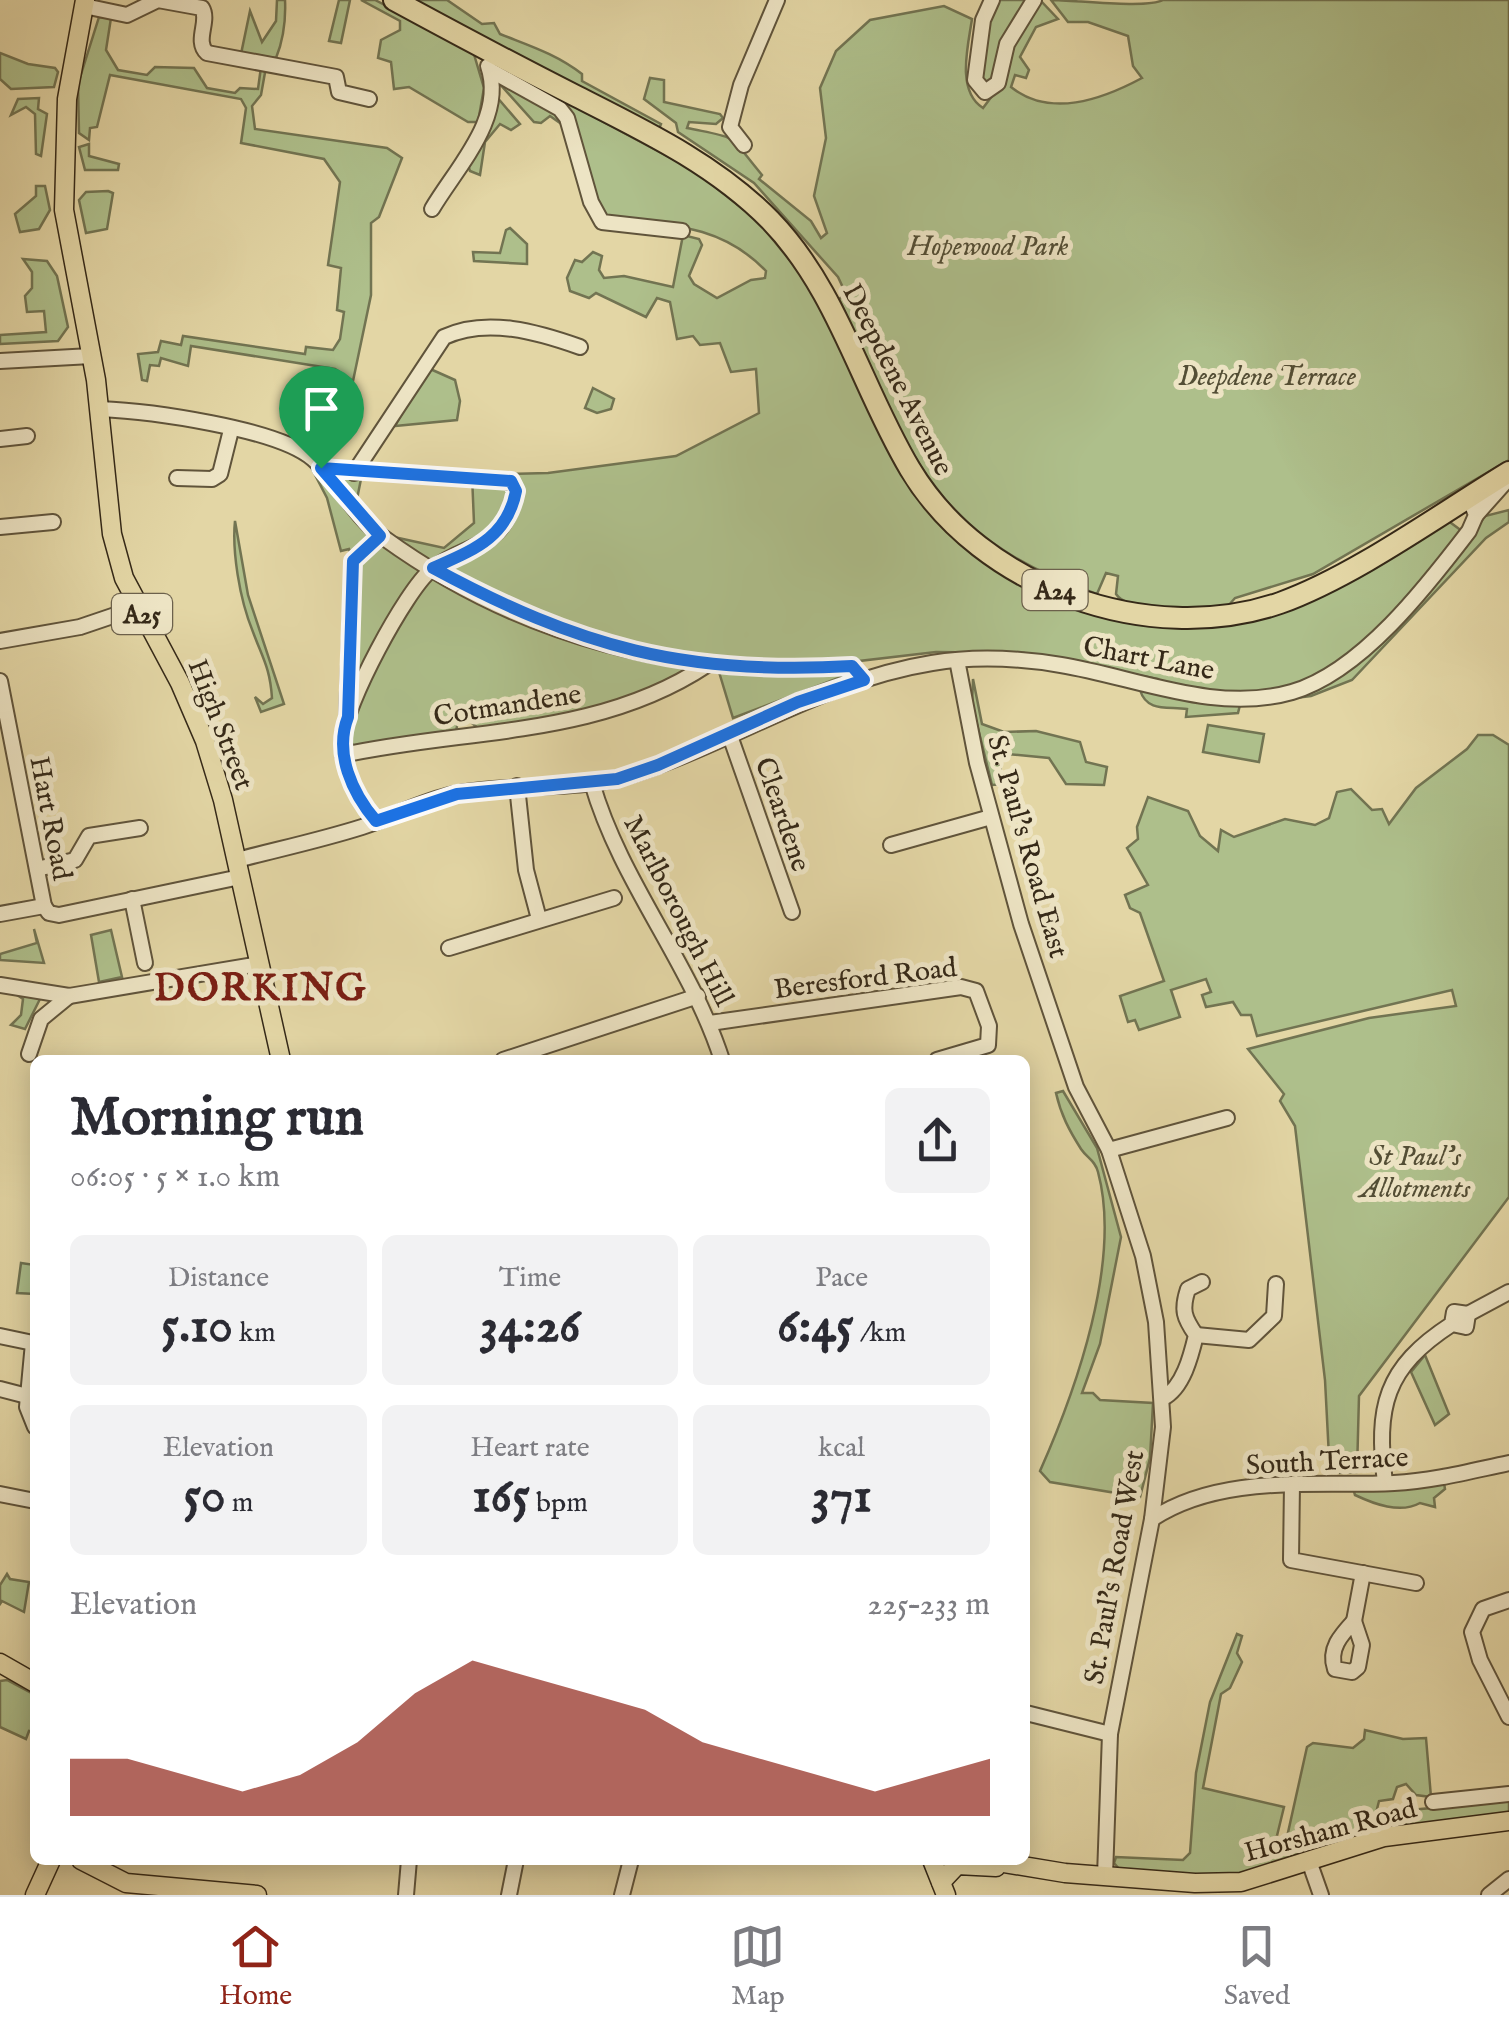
<!DOCTYPE html>
<html lang="en">
<head>
<meta charset="utf-8">
<style>
  :root { --surface:#fff; --page:#f2f2f3; --text:#2b2b33; --muted:#7c7c81; --line:#e1e1e2; --accent:#8f2418 }
  body { margin:0; font-family:"IM FELL English",serif; background:var(--page); color:var(--text); height:100vh; display:flex; flex-direction:column; font-size:38px; white-space:nowrap }
  * { box-sizing:border-box; margin:0 }
  p { font-size:32px; color:var(--muted) }
  .icon { flex:none; width:55px; height:55px; fill:none; stroke:currentColor; stroke-width:2; stroke-linecap:round; stroke-linejoin:round }
  .map { position:relative; flex:1; overflow:hidden }
  .details { position:absolute; left:30px; top:1055px; width:1000px; height:810px; display:flex; flex-direction:column; background:var(--surface); border-radius:15px; box-shadow:0 5px 25px #0003 }
  .details>* { flex:none }
  .pin { position:absolute; display:grid; place-items:center; width:85px; height:85px; color:#fff; margin:-102px -42px; border-radius:50% 50% 50% 0; rotate:-45deg; box-shadow:0 0 10px #0007 }
  .pin .icon { rotate:45deg }
  .round { display:grid; place-items:center; flex:none; width:105px; height:105px; border-radius:15px; background:var(--page) }
  .head { display:flex; align-items:center; justify-content:space-between; height:170px; padding:0 40px }
  h1 { font-size:55px; font-weight:800; line-height:75px }
  .metrics { display:grid; grid-template-columns:repeat(3,1fr); gap:15px; height:170px; padding:10px 40px }
  .metrics div { display:grid; align-content:center; border-radius:15px; background:var(--page); text-align:center }
  .metrics b { font-size:50px; font-weight:800 }
  .metrics small { font-size:28px; font-weight:400 }
  .metrics p { font-size:28px }
  .chart { height:280px; padding:20px 40px }
  .chart p { display:flex; justify-content:space-between }
  .chart svg { width:100%; height:180px; margin-top:10px; fill:var(--accent); opacity:.7 }
  .tabs { display:flex; justify-content:space-around; align-items:center; height:140px; border-top:2px solid var(--line); background:var(--surface); font-size:28px; color:var(--muted) }
  .tabs a { display:grid; justify-items:center; gap:5px }
  .tabs .on { color:var(--accent) }
  .map>svg:first-child { display:block }
  .green { fill:#aebf8b; stroke:#727452; stroke-width:2.5 }
  .lines { fill:none; stroke-linecap:round; stroke-linejoin:round }
  .minor-casing { stroke:#60543b; stroke-width:18 }
  .major-casing { stroke:#352918; stroke-width:21 }
  .highway-casing { stroke:#352918; stroke-width:24 }
  .minor { stroke:#ede4c4; stroke-width:14 }
  .major { stroke:#e3d6a5; stroke-width:18 }
  .highway { stroke:#e3d6a5; stroke-width:20 }
  .route-casing { stroke:#fff; stroke-width:20 }
  .route { stroke:#1a73e8; stroke-width:12 }
  .labels { text-anchor:middle; stroke-width:10; stroke-linejoin:round; paint-order:stroke }
  .shield { fill:#ede4c4; stroke:#6c614c; stroke-width:2.5 }
  .shield-label { font-size:25px; font-weight:bold; fill:#352918 }
  .park-label { font-size:28px; font-style:italic; fill:#534e35; stroke:#ede4c4 }
  .street-label { font-size:28px; fill:#352918; stroke:#ede4c4 }
  .district-label { font-size:38px; font-weight:bold; letter-spacing:2.5px; fill:#7a1f14; stroke:#ede4c4 }
</style>
</head>
<body>
<div class="map">
<svg width="1509" height="1895" viewBox="0 0 1509 1895">
  <rect width="100%" height="100%" fill="#e3d6a5"/>
  <filter id="stains"><feTurbulence type="fractalNoise" baseFrequency=".002" numOctaves="4"/><feColorMatrix values="0 0 0 0 .2 0 0 0 0 .09 0 0 0 0 .02 0 0 0 .5 -.17"/></filter>
  <radialGradient id="worn" r=".72"><stop offset=".6" stop-color="#630" stop-opacity="0"/><stop offset="1" stop-color="#630" stop-opacity=".3"/></radialGradient>
  <g class="green">
    <path d="M 277,0 L 285,0 C 286,21 284,38 276,58 L 241,54 L 250,11 L 262,42 L 276,21 Z"/>
    <path d="M 339,0 L 350,0 L 341,43 L 329,41 Z"/>
    <path d="M 361,0 L 375,0 L 473,51 L 484,88 L 478,122 L 468,122 L 409,87 L 394,89 L 391,62 L 378,58 L 381,40 L 400,30 L 400,21 Z"/>
    <path d="M 413,0 L 447,0 L 482,24 L 494,23 L 500,34 C 530,46 556,54 582,74 L 582,81 L 661,124 L 659,129 Z"/>
    <path d="M 996,0 L 1030,0 C 1005,26 1004,72 986,87 L 980,79 L 987,21 Z"/>
    <path d="M 1040,0 L 1058,19 L 1036,27 L 1020,57 L 1029,70 L 1026,78 L 1015,75 L 1011,87 C 1050,118 1101,100 1142,78 L 1133,66 L 1128,36 L 1088,22 L 1068,22 L 1051,0 C 1075,0 1147,9 1163,0 L 1509,0 L 1509,460 L 1313,574 L 1235,598 L 1228,606 C 1203,607 1130,616 1116,594 L 1118,576 L 1106,573 L 1097,594 C 930,538 907,447 839,299 L 846,294 L 838,277 L 754,183 L 678,132 L 676,123 L 644,99 L 650,78 L 664,80 L 664,102 L 720,114 L 723,118 L 716,124 L 689,122 L 687,128 C 741,139 726,132 762,175 L 759,179 L 811,221 L 821,238 L 827,233 L 814,196 L 826,138 L 820,88 L 836,51 L 870,20 L 944,6 L 972,19 C 968,46 956,91 983,108 L 1001,84 L 1007,54 Z"/>
    <path d="M 99,17 L 111,18 L 106,50 L 118,70 L 147,75 L 155,67 L 194,68 L 207,88 L 235,93 L 240,88 L 258,89 L 261,67 L 266,67 L 261,95 L 252,106 L 255,129 L 387,148 L 402,158 L 379,217 L 371,223 L 371,295 L 353,381 L 335,369 L 191,346 L 188,366 L 161,358 L 159,366 L 150,365 L 147,381 L 142,380 L 138,354 L 158,352 L 161,341 L 181,345 L 183,336 L 305,354 L 306,347 L 333,350 L 340,339 L 344,312 L 337,310 L 341,268 L 328,265 L 340,182 L 324,159 L 241,143 L 246,108 L 241,99 L 110,75 L 97,127 L 90,128 L 89,140 L 79,133 L 78,84 Z"/>
    <path d="M 0,53 L 28,64 L 55,68 L 58,72 L 54,87 L 11,89 L 0,79 Z"/>
    <path d="M 497,65 L 695,171 L 758,221 L 817,294 L 925,504 L 1056,599 L 1238,619 L 1447,520 L 1470,537 L 1485,516 L 1509,510 L 1509,522 L 1486,538 L 1352,680 L 1311,696 L 1240,705 L 1238,713 L 1186,717 L 1187,709 C 1169,706 1147,713 1140,690 L 1156,693 L 1158,679 L 1024,653 L 936,652 L 851,662 L 849,674 L 733,718 L 719,672 L 710,670 L 627,703 L 480,730 L 472,723 L 470,713 L 459,715 L 456,732 L 355,746 L 350,743 L 356,566 L 349,549 L 341,551 L 327,498 L 313,471 L 361,479 L 356,504 L 394,537 L 444,548 L 474,523 L 472,475 L 548,473 L 676,456 L 759,413 L 756,369 L 731,372 L 720,343 L 700,345 L 693,336 L 677,339 L 670,302 L 657,298 L 646,317 L 596,293 L 589,298 L 570,291 L 567,278 L 575,260 L 582,262 L 593,252 L 602,256 L 599,270 L 604,278 L 624,276 L 673,287 L 683,235 L 699,239 L 702,245 L 689,276 L 694,284 L 717,298 L 751,280 L 765,278 L 766,271 C 720,223 667,225 604,218 L 594,201 L 572,118 Z"/>
    <path d="M 497,81 L 558,111 L 560,123 L 550,116 L 541,123 L 534,122 Z"/>
    <path d="M 496,96 L 520,124 L 511,130 L 500,124 L 485,142 L 480,175 L 470,171 L 467,162 Z"/>
    <path d="M 39,98 L 38,109 L 47,114 L 41,156 L 36,154 L 35,114 L 26,107 L 11,115 L 18,99 Z"/>
    <path d="M 89,144 L 89,156 L 119,164 L 118,170 L 85,170 L 79,147 Z"/>
    <path d="M 36,186 L 45,186 L 50,210 L 39,229 L 20,232 L 15,214 L 36,196 Z"/>
    <path d="M 108,191 L 113,193 L 107,229 L 86,233 L 79,200 L 86,192 Z"/>
    <path d="M 510,228 L 527,244 L 527,264 L 474,261 L 473,252 L 500,253 L 506,230 Z"/>
    <path d="M 23,259 L 47,261 L 57,276 L 68,327 L 58,341 L 0,344 L 0,335 L 46,332 L 44,311 L 27,312 L 25,296 L 32,288 L 32,272 Z"/>
    <path d="M 428,368 L 455,380 L 460,401 L 457,420 L 395,426 Z"/>
    <path d="M 593,388 L 614,399 L 611,409 L 597,413 L 585,408 Z"/>
    <path d="M 235,521 L 248,595 L 284,704 L 261,712 L 255,697 L 263,704 L 272,698 C 270,668 263,659 253,632 C 239,598 232,550 235,521 Z"/>
    <path d="M 973,679 L 982,724 L 1004,732 L 1036,731 L 1080,742 L 1086,762 L 1107,767 L 1104,785 L 1066,784 L 1049,758 L 1007,754 L 999,762 L 1004,784 L 992,785 L 972,704 Z"/>
    <path d="M 1208,725 L 1264,734 L 1259,762 L 1203,752 Z"/>
    <path d="M 1478,735 L 1493,735 L 1509,745 L 1509,1197 L 1359,1396 L 1357,1472 L 1340,1473 L 1336,1456 L 1329,1457 L 1325,1380 L 1295,1126 L 1280,1101 L 1284,1094 L 1248,1049 L 1369,1018 L 1456,1006 L 1452,990 L 1257,1036 L 1251,1015 L 1241,1015 L 1233,1002 L 1206,1007 L 1202,995 L 1211,992 L 1206,979 L 1171,990 L 1180,1017 L 1139,1030 L 1135,1020 L 1128,1022 L 1120,996 L 1164,981 L 1140,913 L 1130,908 L 1125,895 L 1148,885 L 1127,848 L 1138,839 L 1137,827 L 1148,797 L 1188,811 L 1200,836 L 1218,851 L 1221,830 L 1234,837 L 1285,819 L 1315,825 L 1329,818 L 1337,792 L 1351,789 L 1372,810 L 1382,809 L 1389,824 L 1416,788 L 1467,749 Z"/>
    <path d="M 34,929 L 44,963 L 0,960 L 0,954 L 37,943 Z"/>
    <path d="M 111,930 L 122,977 L 99,982 L 91,935 Z"/>
    <path d="M 18,990 L 42,995 L 25,1029 L 11,1025 L 21,1015 L 23,999 L 17,995 Z"/>
    <path d="M 1063,1091 L 1097,1148 L 1121,1237 L 1100,1344 L 1082,1393 L 1093,1393 L 1100,1400 L 1153,1403 L 1150,1458 L 1140,1497 L 1050,1482 L 1040,1471 C 1076,1390 1122,1261 1098,1172 C 1095,1160 1087,1158 1081,1149 C 1069,1130 1061,1115 1056,1093 Z"/>
    <path d="M 21,1263 L 35,1265 L 35,1294 L 17,1293 Z"/>
    <path d="M 1425,1355 L 1449,1414 L 1435,1425 L 1411,1372 Z"/>
    <path d="M 1444,1483 L 1445,1489 L 1434,1498 L 1435,1507 L 1420,1503 C 1400,1514 1374,1504 1355,1495 L 1353,1488 Z"/>
    <path d="M 7,1574 L 10,1579 L 29,1582 L 24,1612 L 2,1601 L 0,1604 L 0,1585 Z"/>
    <path d="M 1237,1634 L 1242,1636 L 1237,1653 L 1242,1662 L 1230,1688 L 1221,1694 L 1203,1788 L 1284,1807 L 1274,1848 L 1287,1837 L 1307,1747 L 1313,1743 L 1353,1748 L 1364,1739 L 1365,1730 L 1403,1739 L 1426,1738 L 1431,1797 L 1416,1795 L 1406,1784 L 1397,1787 L 1393,1799 L 1379,1801 L 1376,1813 L 1509,1801 L 1509,1818 L 1237,1878 L 1120,1870 L 1114,1863 L 1116,1857 L 1183,1860 L 1190,1853 L 1196,1773 L 1210,1702 Z"/>
    <path d="M 7,1680 L 35,1695 L 35,1732 L 29,1731 L 26,1739 L 0,1727 L 0,1681 Z"/>
  </g>
  <g class="lines">
    <g class="minor-casing">
      <g id="minor">
        <path d="M 992,0 L 983,20 L 975,80 L 985,92 L 998,83 L 1007,44 L 1034,0"/>
        <path d="M 84,6 L 127,15 L 158,0 L 202,8 C 210,21 194,41 207,53 L 336,77 L 339,92 L 369,99"/>
        <path d="M 490,70 L 560,109 L 567,118 L 591,202 L 602,222 L 682,231"/>
        <path d="M 744,145 L 730,127 L 741,85 L 777,0"/>
        <path d="M 432,209 C 456,168 506,118 488,66"/>
        <path d="M 0,361 L 91,356"/>
        <path d="M 100,409 C 148,411 277,428 313,459 C 339,482 355,518 384,538 C 525,640 680,677 852,666 L 864,680"/>
        <path d="M 0,439 L 27,436"/>
        <path d="M 321,468 L 511,481 L 516,491 C 504,552 469,540 431,570 C 406,590 344,706 343,738 C 342,769 356,798 376,821"/>
        <path d="M 354,473 L 444,337 C 486,317 538,332 580,347"/>
        <path d="M 177,478 L 212,479 L 220,474 L 231,430"/>
        <path d="M 1476,515 L 1508,479"/>
        <path d="M 0,527 L 53,522"/>
        <path d="M 0,641 L 80,627 L 139,607"/>
        <path d="M 957,660 L 977,763 L 1021,924 L 1076,1087 L 1109,1150 L 1143,1256 L 1156,1322 L 1163,1427 L 1152,1519 L 1110,1734 L 1105,1876"/>
        <path d="M 0,681 L 44,906"/>
        <path d="M 347,716 L 353,561 L 381,536"/>
        <path d="M 729,733 L 792,912"/>
        <path d="M 343,755 C 467,728 597,738 707,665"/>
        <path d="M 592,783 C 621,883 690,961 722,1060"/>
        <path d="M 517,786 L 526,870 L 539,919"/>
        <path d="M 891,845 L 991,817"/>
        <path d="M 237,860 C 279,849 321,840 362,827 C 393,817 421,801 454,794 C 514,782 577,793 634,774 C 736,741 825,680 932,663 C 973,656 1019,658 1061,665 C 1135,677 1215,714 1292,692 C 1361,672 1427,586 1469,531 L 1476,515 L 1469,497"/>
        <path d="M 37,869 L 75,860 L 89,836 L 140,828"/>
        <path d="M 132,899 L 145,963"/>
        <path d="M 44,906 L 49,913 L 59,915 L 240,877"/>
        <path d="M 0,914 L 44,906"/>
        <path d="M 449,948 L 614,898"/>
        <path d="M 0,985 L 69,996 L 259,964"/>
        <path d="M 710,1023 L 961,987 L 976,991 L 989,1026 L 988,1045 L 937,1060"/>
        <path d="M 29,1054 L 41,1019 L 69,996"/>
        <path d="M 503,1060 L 698,996"/>
        <path d="M 1109,1150 L 1227,1118"/>
        <path d="M 1468,1314 L 1509,1292"/>
        <path d="M 1196,1335 L 1249,1340 L 1274,1316 L 1276,1284"/>
        <path d="M 0,1336 L 33,1343 L 27,1407 L 35,1427"/>
        <path d="M 0,1389 L 27,1396"/>
        <path d="M 1163,1398 C 1183,1388 1191,1356 1196,1335 C 1184,1318 1181,1310 1188,1289 L 1202,1282"/>
        <path d="M 1385,1483 C 1376,1407 1384,1368 1452,1324 L 1454,1312 L 1468,1314 L 1466,1327 L 1452,1324"/>
        <path d="M 1292,1484 L 1291,1560 L 1416,1583"/>
        <path d="M 0,1494 L 35,1501"/>
        <path d="M 1152,1519 C 1222,1473 1315,1487 1394,1483 C 1434,1481 1471,1471 1509,1463"/>
        <path d="M 1509,1600 L 1483,1609 L 1472,1632 L 1480,1660 L 1509,1717"/>
        <path d="M 1354,1621 L 1362,1645 L 1358,1667 L 1352,1672 L 1335,1669 C 1328,1649 1341,1635 1354,1621 Z"/>
        <path d="M 1354,1621 L 1363,1573"/>
        <path d="M 1026,1713 L 1110,1734"/>
        <path d="M 1433,1802 L 1509,1794"/>
        <path d="M 1309,1861 L 1321,1895"/>
        <path d="M 406,1895 L 409,1860"/>
        <path d="M 509,1895 L 516,1860"/>
        <path d="M 622,1895 L 631,1860"/>
        <path d="M 1489,1895 L 1509,1879"/>
      </g>
    </g>
    <g class="major-casing">
      <g id="major">
        <path d="M 85,0 L 67,99 L 64,210 L 96,380 L 112,534 L 124,578 L 180,683 L 205,741 L 223,800 L 281,1060"/>
        <path d="M 0,1663 L 35,1683"/>
        <path d="M 81,1860 L 126,1883 L 257,1895"/>
        <path d="M 932,1860 L 946,1895"/>
        <path d="M 986,1860 L 1065,1873 L 1195,1883 L 1241,1882 L 1384,1837 L 1509,1821"/>
        <path d="M 941,1882 L 957,1865 L 996,1867"/>
        <path d="M 35,1895 L 51,1860"/>
      </g>
    </g>
    <g class="highway-casing">
      <path id="highway" d="M 394,0 C 453,32 513,64 574,95 C 643,130 715,164 770,220 C 838,290 861,387 910,469 C 981,588 1149,648 1280,603 C 1355,576 1440,514 1509,472"/>
    </g>
    <use href="#minor" class="minor"/>
    <use href="#major" class="major"/>
    <use href="#highway" class="highway"/>
  </g>
  <g class="lines">
    <g class="route-casing">
      <path id="route" d="M 321,468 L 511,481 L 516,491 C 507,538 473,550 433,568 C 579,647 685,676 852,666 L 864,680 L 798,702 L 658,765 L 617,779 L 457,794 L 376,821 C 352,793 334,753 348,717 L 353,561 L 380,536 Z"/>
    </g>
    <use href="#route" class="route"/>
  </g>
  <g class="labels">
    <g class="shield">
      <rect x="1022.5" y="570" width="65" height="40" rx="8"/>
      <rect x="112" y="594" width="60" height="40" rx="8"/>
    </g>
    <g class="shield-label">
      <text x="1055" y="599">A24</text>
      <text x="142" y="623">A25</text>
    </g>
    <g class="park-label">
      <text x="988" y="255">Hopewood Park</text>
      <text x="1267" y="385">Deepdene Terrace</text>
      <text x="1415" y="1165">St Paul's<tspan x="1415" dy="32">Allotments</tspan></text>
    </g>
    <g class="street-label">
      <text transform="translate(899 379) rotate(63)" y="10">Deepdene Avenue</text>
      <text transform="translate(1149 657) rotate(11)" y="10">Chart Lane</text>
      <text transform="translate(507 704) rotate(-9)" y="10">Cotmandene</text>
      <text transform="translate(222 724) rotate(69)" y="10">High Street</text>
      <text transform="translate(784 814) rotate(71)" y="10">Cleardene</text>
      <text transform="translate(52 818) rotate(79)" y="10">Hart Road</text>
      <text transform="translate(1029 846) rotate(74)" y="10">St. Paul's Road East</text>
      <text transform="translate(680 910) rotate(63)" y="10">Marlborough Hill</text>
      <text transform="translate(865 977) rotate(-7)" y="10">Beresford Road</text>
      <text transform="translate(1327 1460) rotate(-3)" y="10">South Terrace</text>
      <text transform="translate(1113 1567) rotate(-80)" y="10">St. Paul's Road West</text>
      <text transform="translate(1330 1829) rotate(-15)" y="10">Horsham Road</text>
    </g>
    <g class="district-label">
      <text x="261" y="1000">DORKING</text>
    </g>
  </g>
  <rect width="100%" height="100%" filter="url(#stains)"/>
  <rect width="100%" height="100%" fill="url(#worn)"/>
</svg>
<div class="pin" style="left:321px;top:468px;background:#1e9e55"><svg class="icon" aria-label="arrive" viewBox="0 0 24 24"><path d="M6 21V4h12l-3 4 3 4H6"/></svg></div>
<section class="details">
<div class="head"><div><h1>Morning run</h1><p>06:05 · 5 × 1.0 km</p></div><a class="round"><svg class="icon" aria-label="share" viewBox="0 0 24 24"><path d="M12 15V3M7 8l5-5 5 5M5 13v7h14v-7"/></svg></a></div>
<div class="metrics">
<div><p>Distance</p><b>5.10<small> km</small></b></div>
<div><p>Time</p><b>34:26</b></div>
<div><p>Pace</p><b>6:45<small> /km</small></b></div>
</div>
<div class="metrics">
<div><p>Elevation</p><b>50<small> m</small></b></div>
<div><p>Heart rate</p><b>165<small> bpm</small></b></div>
<div><p>kcal</p><b>371</b></div>
</div>
<div class="chart"><p><span>Elevation</span>225–233 m</p>
<svg viewBox="0 0 160 44" preserveAspectRatio="none"><path d="M0 44V30L10 30L20 34L30 38L40 34L50 26L60 14L70 6L80 10L90 14L100 18L110 26L120 30L130 34L140 38L150 34L160 30V44z"/></svg>
</div>
</section>
</div>
<nav class="tabs">
<a class="on"><svg class="icon" aria-label="home" viewBox="0 0 24 24"><path d="M3 11l9-7 9 7M6 9v11h12V9"/></svg>Home</a>
<a><svg class="icon" aria-label="map" viewBox="0 0 24 24"><path d="M3 6l6-2 6 2 6-2v14l-6 2-6-2-6 2zM9 4v14M15 6v14"/></svg>Map</a>
<a><svg class="icon" aria-label="saved" viewBox="0 0 24 24"><path d="M7 4h10v16l-5-4-5 4z"/></svg>Saved</a>
</nav>
</body>
</html>
